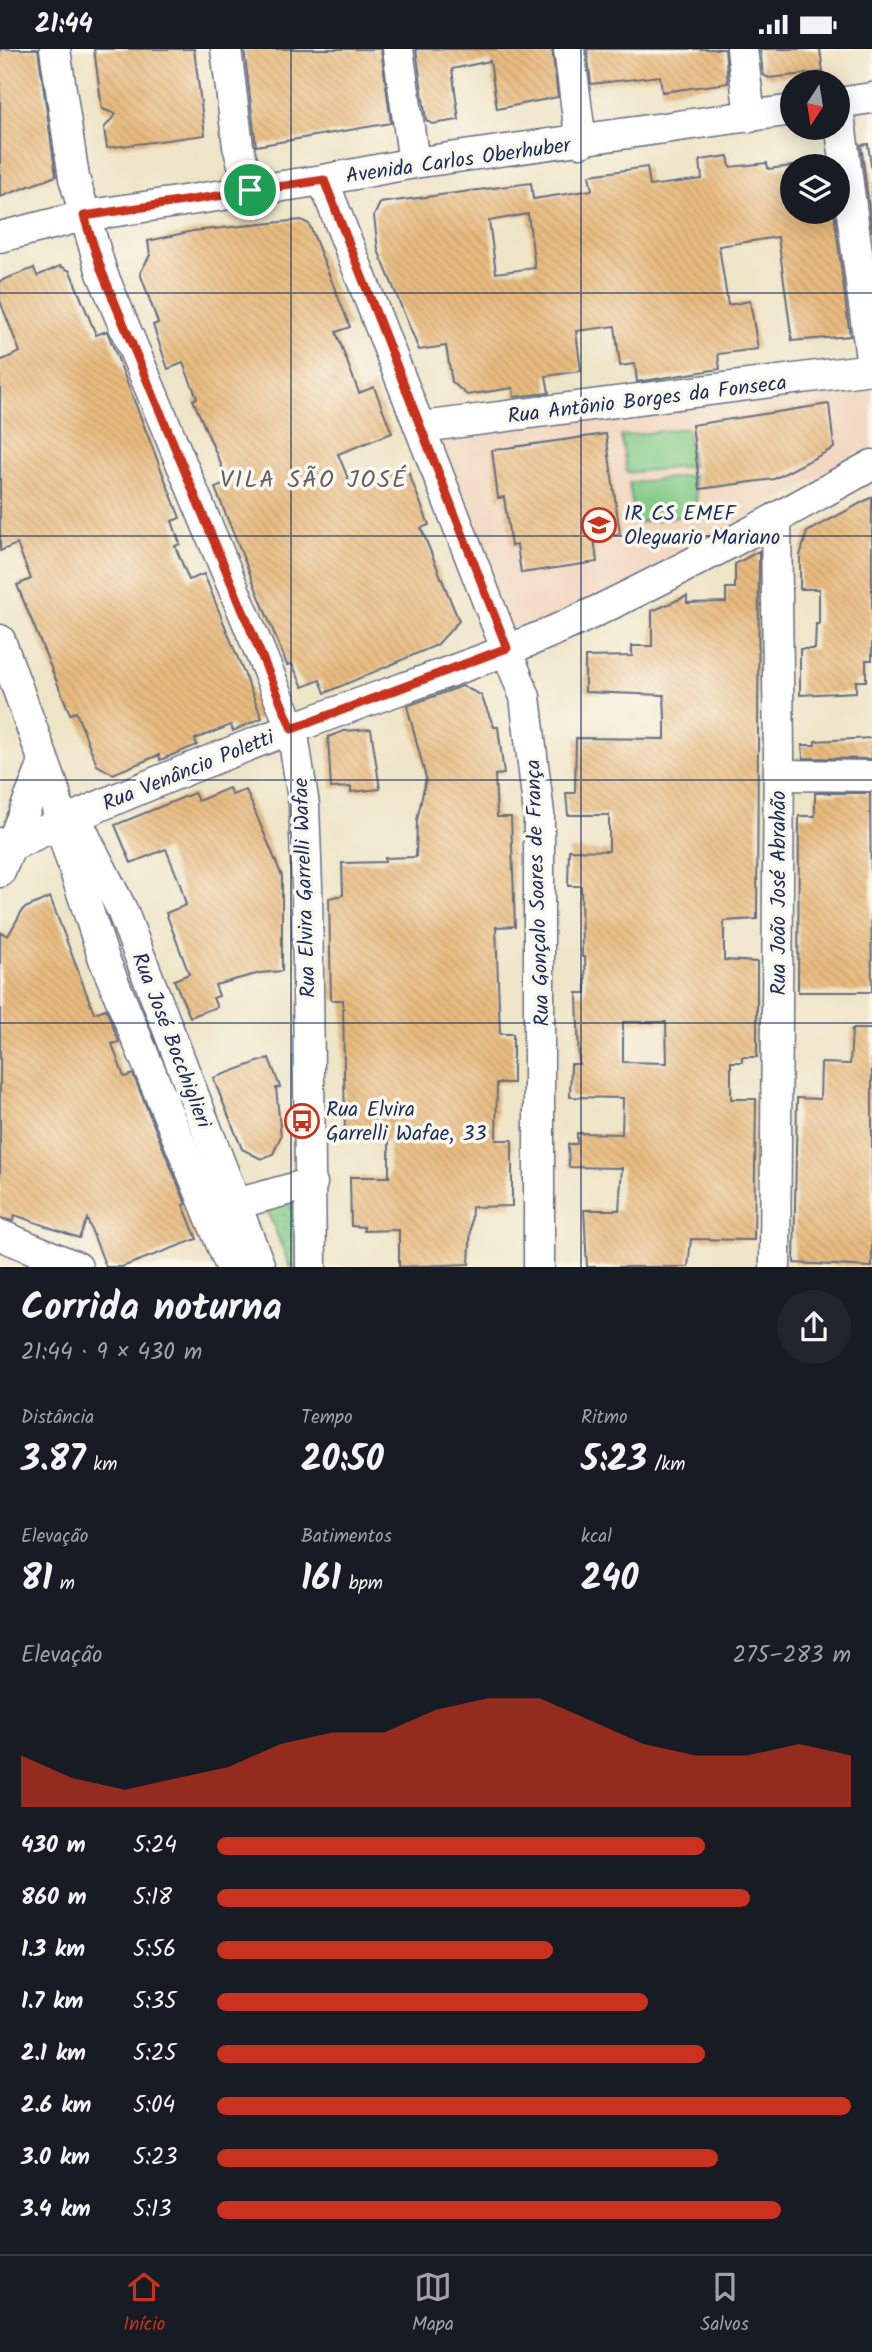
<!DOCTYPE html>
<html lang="pt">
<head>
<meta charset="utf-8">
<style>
  :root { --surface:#171b24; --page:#20242c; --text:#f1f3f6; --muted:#9ea1a6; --line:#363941; --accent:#c8321e }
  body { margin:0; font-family:Kalam,sans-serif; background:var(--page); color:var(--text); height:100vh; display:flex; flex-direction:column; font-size:26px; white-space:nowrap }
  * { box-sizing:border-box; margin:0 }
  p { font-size:23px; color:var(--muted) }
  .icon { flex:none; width:38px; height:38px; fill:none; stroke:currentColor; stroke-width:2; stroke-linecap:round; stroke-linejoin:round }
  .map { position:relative; height:1218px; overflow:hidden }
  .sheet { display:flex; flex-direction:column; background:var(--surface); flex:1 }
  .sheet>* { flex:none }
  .needle { width:46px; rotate:192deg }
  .controls { position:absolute; left:780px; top:21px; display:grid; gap:14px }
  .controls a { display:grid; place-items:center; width:70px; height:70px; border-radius:50%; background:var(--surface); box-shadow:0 4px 18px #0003; font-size:35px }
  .pin { position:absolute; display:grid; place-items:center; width:60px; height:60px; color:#fff; margin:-30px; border:4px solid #fff; border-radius:50%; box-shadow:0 2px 7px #0007 }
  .round { display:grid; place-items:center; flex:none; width:74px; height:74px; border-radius:37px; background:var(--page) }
  .head { display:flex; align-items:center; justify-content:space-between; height:119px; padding:0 21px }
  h1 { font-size:38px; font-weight:600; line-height:52px }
  .metrics { display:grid; grid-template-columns:repeat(3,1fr); gap:10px; height:119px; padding:7px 21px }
  .metrics div { display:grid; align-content:center }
  .metrics b { font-size:35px; font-weight:600 }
  .metrics small { font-size:19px; font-weight:400 }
  .metrics p { font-size:19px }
  .chart { height:196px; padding:14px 21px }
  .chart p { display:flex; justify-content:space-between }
  .chart svg { width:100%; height:126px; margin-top:7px; fill:var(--accent); opacity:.7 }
  ul { padding:0 21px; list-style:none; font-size:23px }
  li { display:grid; grid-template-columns:112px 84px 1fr; align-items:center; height:52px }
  li i { height:18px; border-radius:9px; background:var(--accent) }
  .status { display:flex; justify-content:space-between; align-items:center; height:49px; padding:0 35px; background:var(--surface); direction:ltr }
  .status svg { height:19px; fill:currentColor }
  .dock { display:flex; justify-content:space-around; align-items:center; height:98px; border-top:2px solid var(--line); background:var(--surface); font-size:19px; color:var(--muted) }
  .dock a { display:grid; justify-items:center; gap:4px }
  .dock .selected { color:var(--accent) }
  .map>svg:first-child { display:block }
  .built { fill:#f1d5bd }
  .grass { fill:#84cc88; stroke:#507e73; stroke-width:2 }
  .park { fill:url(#park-dots); stroke:#507e73; stroke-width:2 }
  .building { fill:url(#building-back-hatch); fill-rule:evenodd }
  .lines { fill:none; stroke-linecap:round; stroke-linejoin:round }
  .minor-casing { stroke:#656e82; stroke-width:33 }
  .minor { stroke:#fff; stroke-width:30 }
  .route-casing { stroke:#fff; stroke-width:14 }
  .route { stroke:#c8321e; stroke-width:9 }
  .grid { fill:none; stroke:#1b2f5e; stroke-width:2; stroke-opacity:0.55 }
  .labels { text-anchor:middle; stroke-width:7; stroke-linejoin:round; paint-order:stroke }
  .street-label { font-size:21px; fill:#1b2f5e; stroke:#fbf7ec }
  .poi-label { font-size:21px; fill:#1b2f5e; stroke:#fbf7ec; text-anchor:start }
  .quarter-label { font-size:24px; letter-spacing:2px; fill:#636069; stroke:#fbf7ec }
</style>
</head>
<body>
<div class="status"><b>21:44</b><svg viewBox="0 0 49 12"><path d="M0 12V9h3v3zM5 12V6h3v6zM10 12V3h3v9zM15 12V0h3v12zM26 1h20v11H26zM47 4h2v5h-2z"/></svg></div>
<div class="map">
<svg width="872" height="1218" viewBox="0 0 872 1218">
  <defs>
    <pattern id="park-dots" width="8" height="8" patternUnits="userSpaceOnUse" patternTransform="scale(1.75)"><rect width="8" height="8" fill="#84cc88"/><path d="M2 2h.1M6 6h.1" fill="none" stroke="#6ba672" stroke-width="1.8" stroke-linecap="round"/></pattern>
    <pattern id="building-back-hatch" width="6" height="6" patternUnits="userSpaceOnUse" patternTransform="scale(1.75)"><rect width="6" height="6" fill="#e8ba7e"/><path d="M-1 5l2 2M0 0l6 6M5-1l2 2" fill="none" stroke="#c6a06f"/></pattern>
  </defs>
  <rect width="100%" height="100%" fill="#fbf7ec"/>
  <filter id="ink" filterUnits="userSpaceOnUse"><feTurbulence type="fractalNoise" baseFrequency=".0143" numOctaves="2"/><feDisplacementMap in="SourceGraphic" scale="14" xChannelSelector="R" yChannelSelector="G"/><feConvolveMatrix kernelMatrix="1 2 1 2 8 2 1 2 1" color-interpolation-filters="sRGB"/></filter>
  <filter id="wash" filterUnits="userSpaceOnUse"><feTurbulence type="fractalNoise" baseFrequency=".00686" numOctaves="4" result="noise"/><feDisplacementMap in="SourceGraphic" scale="28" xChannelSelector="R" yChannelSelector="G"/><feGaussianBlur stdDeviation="1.57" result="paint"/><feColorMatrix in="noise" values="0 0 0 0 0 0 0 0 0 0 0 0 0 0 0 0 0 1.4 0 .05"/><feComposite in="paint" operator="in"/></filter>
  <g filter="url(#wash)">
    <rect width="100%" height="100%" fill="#eee4c6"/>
    <path class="built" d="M 872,333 L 872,398 L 593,553 L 510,589 L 432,390 Z"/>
    <g class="grass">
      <path d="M 687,379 L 692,417 L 627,424 L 621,387 Z"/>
      <path d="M 694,426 L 698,465 L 635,474 L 629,434 Z"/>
    </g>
    <path class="park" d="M 297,1150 L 305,1218 L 290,1218 L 268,1164 L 269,1159 Z"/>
    <g id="blocks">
      <g class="building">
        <path d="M 0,0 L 38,0 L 56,127 L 0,148 Z"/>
        <path d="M 94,0 L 194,0 L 205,86 L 107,99 L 104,79 L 116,65 L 102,60 Z"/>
        <path d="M 244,0 L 381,0 L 391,74 L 256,97 Z"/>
        <path d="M 416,0 L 552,0 L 558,48 L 497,60 L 490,12 L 452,20 L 459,71 L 432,75 L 426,71 Z"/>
        <path d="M 587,0 L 725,0 L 728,34 L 662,43 L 660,27 L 591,35 Z"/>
        <path d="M 760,0 L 820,0 L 823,23 L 769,29 L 763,26 Z"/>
        <path d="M 868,95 L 872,124 L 872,183 L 861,96 Z"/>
        <path d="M 728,107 L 730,118 L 767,114 L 768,120 L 793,117 L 793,163 L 834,163 L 850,287 L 792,292 L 778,188 L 719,197 L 728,256 L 750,252 L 758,300 L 718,305 L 720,320 L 637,333 L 635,315 L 620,317 L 615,277 L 576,282 L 581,322 L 546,327 L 549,344 L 514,348 L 513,339 L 467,346 L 452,333 L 446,297 L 419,301 L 378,201 L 374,167 L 380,154 L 531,134 L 533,150 L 592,141 L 589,126 L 647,118 L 650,137 L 702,130 L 700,111 ZM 528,165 L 535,219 L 496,224 L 489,172 Z"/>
        <path d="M 301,171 L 309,175 L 350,278 L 336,283 L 359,344 L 374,338 L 392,384 L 338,405 L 352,439 L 406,417 L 429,476 L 421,479 L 459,572 L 437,596 L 325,644 L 320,631 L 303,638 L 292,615 L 287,616 L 215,439 L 229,434 L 193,351 L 197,349 L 183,314 L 168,320 L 153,276 L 158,274 L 140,224 L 150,206 L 148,192 L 193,182 Z"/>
        <path d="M 60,217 L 70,222 L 96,286 L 107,282 L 180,469 L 172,472 L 180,495 L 175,497 L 189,531 L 204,525 L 262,669 L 233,682 L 231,676 L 195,690 L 197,696 L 160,711 L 159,706 L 113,725 L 97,716 L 76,663 L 70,665 L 17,536 L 31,530 L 17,495 L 0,502 L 0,312 L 20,303 L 0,252 L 0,232 L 34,219 L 37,227 Z"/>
        <path d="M 829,355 L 834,399 L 774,430 L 700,440 L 692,376 Z"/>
        <path d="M 606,385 L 620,485 L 594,489 L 597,513 L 521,524 L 517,496 L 511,497 L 504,448 L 498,449 L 492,401 Z"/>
        <path d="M 872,448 L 872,611 L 866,611 L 866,632 L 856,632 L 856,643 L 800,646 L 800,600 L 815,600 L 816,575 L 819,575 L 819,540 L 800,540 L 800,507 L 807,483 Z"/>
        <path d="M 759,502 L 757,870 L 724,872 L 724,911 L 757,913 L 757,1008 L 742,1008 L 742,1013 L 731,1013 L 731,1050 L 756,1050 L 754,1191 L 691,1190 L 688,1218 L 587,1218 L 584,1161 L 619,1161 L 622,1119 L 569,1118 L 568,1095 L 577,1095 L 577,1084 L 622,1085 L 623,1049 L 570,1048 L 571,1015 L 579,1015 L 577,944 L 586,944 L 585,908 L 582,908 L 581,837 L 568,837 L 569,801 L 609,802 L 609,766 L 568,766 L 566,744 L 575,744 L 576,689 L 665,690 L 665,669 L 664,646 L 585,643 L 585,608 L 632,607 L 632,597 L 652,597 L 652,562 L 687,547 L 687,554 L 726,553 L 726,539 L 735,539 L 735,515 ZM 623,973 L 666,973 L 667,1014 L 623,1013 Z"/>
        <path d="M 462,637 L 481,646 L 494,678 L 498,678 L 504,725 L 495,726 L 497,768 L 511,768 L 515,877 L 496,878 L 500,985 L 513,985 L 513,1034 L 497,1034 L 496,1091 L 512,1091 L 512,1157 L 472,1158 L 469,1215 L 399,1218 L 399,1181 L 364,1182 L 364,1178 L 351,1177 L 350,1128 L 389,1128 L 389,1091 L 345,1091 L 343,951 L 331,951 L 329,849 L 343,846 L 342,814 L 385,813 L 385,809 L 416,808 L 417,771 L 426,729 L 407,657 Z"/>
        <path d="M 371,680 L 380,740 L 351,743 L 351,738 L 331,739 L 328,688 L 344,682 Z"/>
        <path d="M 872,689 L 872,710 L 803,709 L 802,696 L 815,696 L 815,692 Z"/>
        <path d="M 229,739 L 232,746 L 246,741 L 282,827 L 282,922 L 260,924 L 215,936 L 219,947 L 213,949 L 217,958 L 190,968 L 174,931 L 189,925 L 166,864 L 186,856 L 180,835 L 166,800 L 131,814 L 115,776 L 194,744 L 198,752 Z"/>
        <path d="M 815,744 L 870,744 L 872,943 L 798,943 L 799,767 L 815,767 Z"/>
        <path d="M 50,848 L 94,964 L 106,960 L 119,993 L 112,995 L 124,1028 L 133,1025 L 186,1155 L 183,1156 L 197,1190 L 122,1218 L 106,1218 L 87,1170 L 79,1189 L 15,1166 L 13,1172 L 0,1169 L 0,883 L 8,887 L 23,860 Z"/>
        <path d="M 852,980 L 872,980 L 872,1218 L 794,1214 L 797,1049 L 820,1050 L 821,1014 L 850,1015 Z"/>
        <path d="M 269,1009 L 280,1038 L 276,1039 L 281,1087 L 273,1105 L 261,1110 L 242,1100 L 213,1029 Z"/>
      </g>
    </g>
  </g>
  <g filter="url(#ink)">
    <use href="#blocks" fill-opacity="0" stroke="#656e82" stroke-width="2"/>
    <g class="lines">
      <g class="minor-casing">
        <g id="minor">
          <path d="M 55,0 L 74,129 L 102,224 L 292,680 L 304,756 L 307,838 L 311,1218"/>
          <path d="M 226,0 L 238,97 L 250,141"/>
          <path d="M 398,0 L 414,114"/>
          <path d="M 569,0 L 581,93"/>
          <path d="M 742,0 L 750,68"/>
          <path d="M 838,54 L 872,49"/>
          <path d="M 838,58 L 872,317"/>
          <path d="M 323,131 L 525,648 L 539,765 L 539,1218"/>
          <path d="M 0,188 L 84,167 L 323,131 L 414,114 L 793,61"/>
          <path d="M 422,378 L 872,320"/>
          <path d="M 0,591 L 55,743 L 59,774 L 104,910 L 231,1218"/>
          <path d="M 779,726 L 872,727"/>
          <path d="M 78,774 L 122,861 L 260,1218"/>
          <path d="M 0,794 L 9,798 C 101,754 196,716 291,680 C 386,643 485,614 578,571 C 678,524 775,470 872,416"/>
          <path d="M 0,823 L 44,714"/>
          <path d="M 218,1160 L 312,1134"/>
          <path d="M 0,1186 L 77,1218"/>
          <path d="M 775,1218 L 779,703 L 776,470"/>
        </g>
      </g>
      <use href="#minor" class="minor"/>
    </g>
  </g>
  <g class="lines" filter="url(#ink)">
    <g class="route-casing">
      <path id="route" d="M 324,131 L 507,599 L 292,680 L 102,223 L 84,167 Z"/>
    </g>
    <use href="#route" class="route"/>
  </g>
  <path class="grid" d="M 291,0 L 291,1218M 581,0 L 581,1218M 0,244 L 872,244M 0,487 L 872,487M 0,731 L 872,731M 0,974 L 872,974"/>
  <defs>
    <g id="school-ring" transform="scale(1.75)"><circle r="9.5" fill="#fbf7ec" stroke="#c8321e" stroke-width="1.5"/><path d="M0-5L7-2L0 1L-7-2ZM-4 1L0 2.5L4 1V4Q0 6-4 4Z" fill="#c8321e"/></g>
    <g id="bus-ring" transform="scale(1.75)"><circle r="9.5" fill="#fbf7ec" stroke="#c8321e" stroke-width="1.5"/><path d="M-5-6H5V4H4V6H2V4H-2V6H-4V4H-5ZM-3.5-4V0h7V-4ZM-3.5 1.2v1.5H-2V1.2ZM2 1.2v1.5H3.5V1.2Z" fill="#c8321e"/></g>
  </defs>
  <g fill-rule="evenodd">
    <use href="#school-ring" x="599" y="476"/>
    <use href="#bus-ring" x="302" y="1072"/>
  </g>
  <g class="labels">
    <g class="street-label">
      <text transform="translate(458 111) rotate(-8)" y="7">Avenida Carlos Oberhuber</text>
      <text transform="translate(647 350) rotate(-7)" y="7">Rua Antônio Borges da Fonseca</text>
      <text transform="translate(188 721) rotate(-22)" y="7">Rua Venâncio Poletti</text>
      <text transform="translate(304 839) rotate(-92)" y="7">Rua Elvira Garrelli Wafae</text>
      <text transform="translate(537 844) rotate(-92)" y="7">Rua Gonçalo Soares de França</text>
      <text transform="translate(778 844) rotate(-90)" y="7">Rua João José Abrahão</text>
      <text transform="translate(172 991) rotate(69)" y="7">Rua José Bocchiglieri</text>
    </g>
    <g class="poi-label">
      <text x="624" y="471">IR CS EMEF<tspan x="624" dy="24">Oleguario Mariano</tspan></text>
      <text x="326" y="1067">Rua Elvira<tspan x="326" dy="24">Garrelli Wafae, 33</tspan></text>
    </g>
    <g class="quarter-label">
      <text x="314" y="438">VILA SÃO JOSÉ</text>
    </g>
  </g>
</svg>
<div class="controls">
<a><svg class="needle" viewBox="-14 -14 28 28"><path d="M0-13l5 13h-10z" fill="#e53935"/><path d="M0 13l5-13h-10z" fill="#9ea1a6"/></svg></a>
<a><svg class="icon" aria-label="layers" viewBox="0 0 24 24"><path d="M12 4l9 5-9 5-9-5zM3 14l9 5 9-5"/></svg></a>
</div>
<div class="pin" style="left:250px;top:141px;background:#1e9e55"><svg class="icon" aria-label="arrive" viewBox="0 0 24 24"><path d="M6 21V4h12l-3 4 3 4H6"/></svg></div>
</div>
<section class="sheet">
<div class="head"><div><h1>Corrida noturna</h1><p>21:44 · 9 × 430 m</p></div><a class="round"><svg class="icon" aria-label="share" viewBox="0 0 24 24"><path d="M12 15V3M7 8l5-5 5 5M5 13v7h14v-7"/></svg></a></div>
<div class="metrics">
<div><p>Distância</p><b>3.87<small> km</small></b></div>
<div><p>Tempo</p><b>20:50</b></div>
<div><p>Ritmo</p><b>5:23<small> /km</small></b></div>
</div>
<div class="metrics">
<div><p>Elevação</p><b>81<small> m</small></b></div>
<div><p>Batimentos</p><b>161<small> bpm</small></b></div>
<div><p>kcal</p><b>240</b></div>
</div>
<div class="chart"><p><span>Elevação</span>275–283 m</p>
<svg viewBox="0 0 160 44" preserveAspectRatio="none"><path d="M0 44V26L10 34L20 38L30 34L40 30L50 22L60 18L70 18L80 10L90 6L100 6L110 14L120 22L130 26L140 26L150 22L160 26V44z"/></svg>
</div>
<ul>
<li><b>430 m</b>5:24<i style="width:77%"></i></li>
<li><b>860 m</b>5:18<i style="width:84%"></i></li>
<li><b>1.3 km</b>5:56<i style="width:53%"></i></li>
<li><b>1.7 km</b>5:35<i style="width:68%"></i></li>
<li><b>2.1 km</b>5:25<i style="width:77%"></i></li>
<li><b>2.6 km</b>5:04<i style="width:100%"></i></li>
<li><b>3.0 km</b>5:23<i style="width:79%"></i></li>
<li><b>3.4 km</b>5:13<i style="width:89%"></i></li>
</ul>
</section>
<nav class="dock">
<a class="selected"><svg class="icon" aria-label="home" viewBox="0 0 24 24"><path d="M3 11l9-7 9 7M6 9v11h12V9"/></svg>Início</a>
<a><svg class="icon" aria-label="map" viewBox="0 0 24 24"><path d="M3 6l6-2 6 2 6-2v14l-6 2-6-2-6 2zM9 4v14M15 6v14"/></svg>Mapa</a>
<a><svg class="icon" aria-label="saved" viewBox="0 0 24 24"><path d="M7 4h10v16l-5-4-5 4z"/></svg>Salvos</a>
</nav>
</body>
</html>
